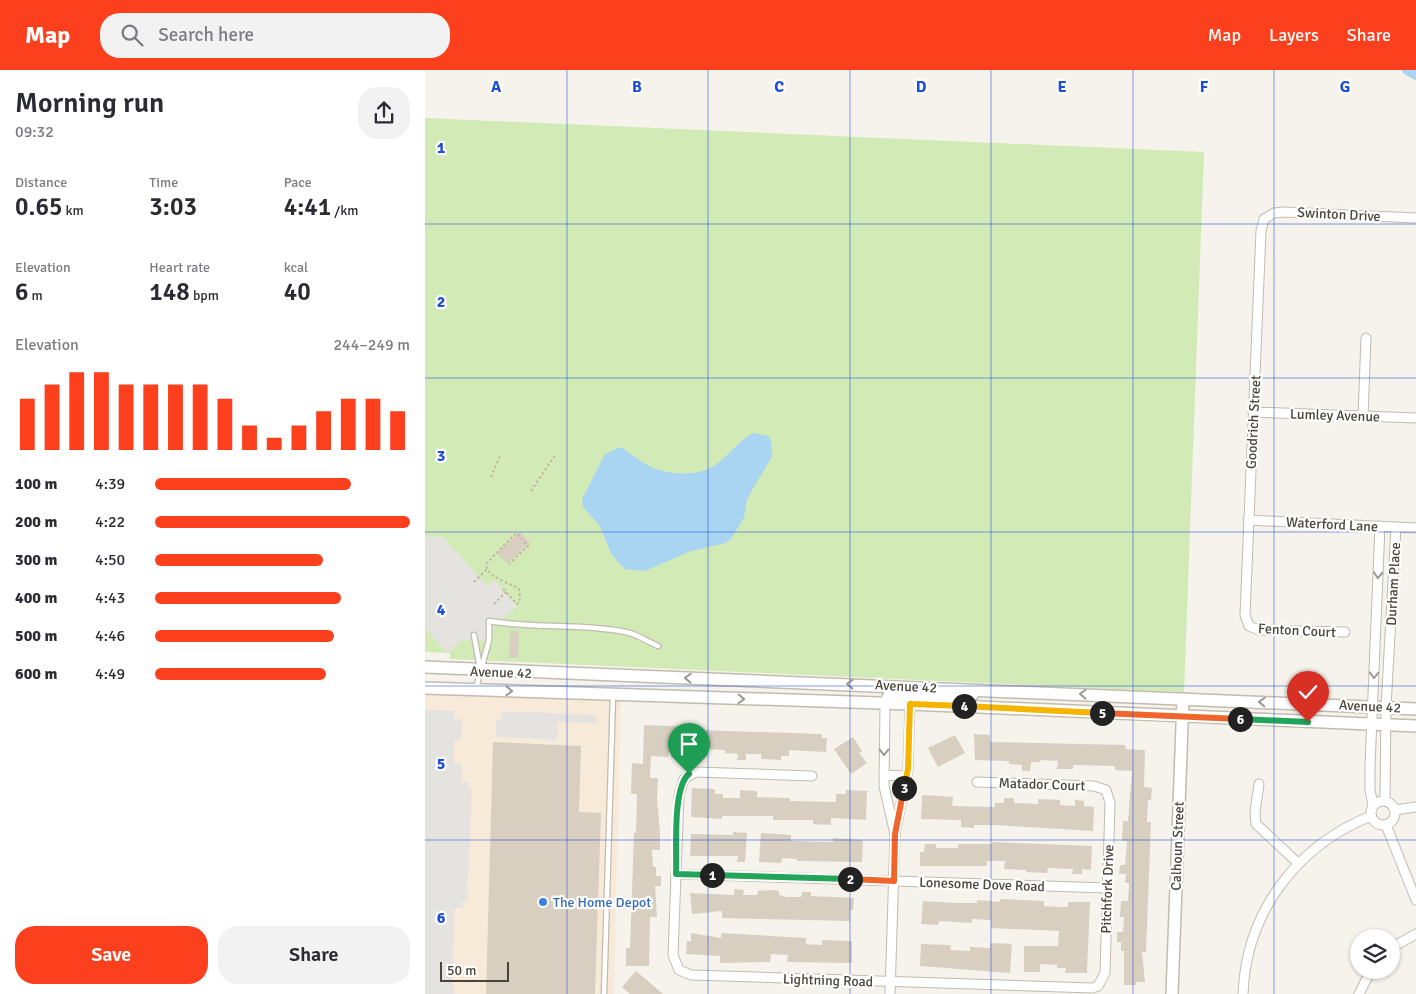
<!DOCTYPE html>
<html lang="en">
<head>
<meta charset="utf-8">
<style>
  :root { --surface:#fff; --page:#f2f2f3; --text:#2b2b33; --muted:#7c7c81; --accent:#fc3f1d }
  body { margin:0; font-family:Signika,sans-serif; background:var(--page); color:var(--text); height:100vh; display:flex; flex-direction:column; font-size:19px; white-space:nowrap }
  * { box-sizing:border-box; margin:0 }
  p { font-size:16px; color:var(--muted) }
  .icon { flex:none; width:28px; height:28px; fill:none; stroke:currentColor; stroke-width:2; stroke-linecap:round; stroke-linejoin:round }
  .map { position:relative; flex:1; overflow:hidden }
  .panel { display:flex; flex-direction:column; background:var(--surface); width:425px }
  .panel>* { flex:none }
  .tools { position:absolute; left:925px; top:859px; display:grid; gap:10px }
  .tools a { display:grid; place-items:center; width:50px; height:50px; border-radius:50%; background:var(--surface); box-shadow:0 1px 4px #0004; font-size:25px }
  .scale { position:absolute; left:15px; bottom:12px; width:69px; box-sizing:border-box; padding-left:5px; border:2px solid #4b4439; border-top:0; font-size:14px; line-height:18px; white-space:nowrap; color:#4b4439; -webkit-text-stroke:4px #fff; paint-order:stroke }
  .pin { position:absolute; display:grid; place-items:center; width:42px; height:42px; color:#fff; margin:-51px -21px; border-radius:50% 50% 50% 0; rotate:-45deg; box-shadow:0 0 5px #0007 }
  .pin .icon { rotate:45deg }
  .km { position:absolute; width:25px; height:25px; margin:-12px; border-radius:50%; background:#222; color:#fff; font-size:14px; line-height:25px; text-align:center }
  .round { display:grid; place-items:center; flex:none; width:52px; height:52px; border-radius:20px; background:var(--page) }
  .head { display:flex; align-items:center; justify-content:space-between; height:85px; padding:0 15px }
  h1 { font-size:28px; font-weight:600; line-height:38px }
  .figures { display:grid; grid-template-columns:repeat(3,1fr); gap:8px; height:85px; padding:5px 15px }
  .figures div { display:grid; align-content:center }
  .figures b { font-size:25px; font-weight:600 }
  .figures small { font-size:14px; font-weight:400 }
  .figures p { font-size:14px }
  .chart { height:140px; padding:10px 15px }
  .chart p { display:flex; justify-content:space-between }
  .chart svg { width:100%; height:90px; margin-top:5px; stroke:var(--accent); stroke-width:6 }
  .primary-button { display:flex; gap:10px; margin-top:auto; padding:10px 15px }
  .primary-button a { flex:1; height:58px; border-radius:20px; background:var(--accent); color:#fff; font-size:20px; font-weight:600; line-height:58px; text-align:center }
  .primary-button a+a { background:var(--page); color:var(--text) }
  ul { padding:0 15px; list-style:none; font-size:16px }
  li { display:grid; grid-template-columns:80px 60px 1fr; align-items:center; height:38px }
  li i { height:12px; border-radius:6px; background:var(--accent) }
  header { display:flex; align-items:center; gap:30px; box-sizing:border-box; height:70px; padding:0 25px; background:var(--accent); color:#fff }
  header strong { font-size:24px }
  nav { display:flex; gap:28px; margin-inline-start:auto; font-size:18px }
  .search { width:350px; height:45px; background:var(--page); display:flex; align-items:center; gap:12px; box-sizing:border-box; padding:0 18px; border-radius:20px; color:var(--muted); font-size:19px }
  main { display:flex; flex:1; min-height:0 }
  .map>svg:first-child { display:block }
  .commercial { fill:#f7ead8 }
  .green { fill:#d2eab5 }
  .parking { fill:#e5e3e0 }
  .water { fill:#a9d4f2 }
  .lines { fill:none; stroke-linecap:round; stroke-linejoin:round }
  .canal { stroke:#a9d4f2; stroke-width:10 }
  .building { fill:#d8cfc1 }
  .service-casing { stroke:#c2bbae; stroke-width:7 }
  .minor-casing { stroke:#c2bbae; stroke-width:11 }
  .tertiary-casing { stroke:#c2bbae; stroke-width:14 }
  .path { stroke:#c4b79f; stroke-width:2; stroke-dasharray:2.5 2.5; stroke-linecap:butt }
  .service { stroke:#fff; stroke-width:4.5 }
  .minor { stroke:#fff; stroke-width:9 }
  .tertiary { stroke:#fff; stroke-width:11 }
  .oneway { stroke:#9c9892 }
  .split-1-casing { stroke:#fff; stroke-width:10 }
  .split-2-casing { stroke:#fff; stroke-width:10 }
  .split-3-casing { stroke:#fff; stroke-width:10 }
  .split-4-casing { stroke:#fff; stroke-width:10 }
  .split-5-casing { stroke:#fff; stroke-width:10 }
  .split-6-casing { stroke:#fff; stroke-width:10 }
  .split-7-casing { stroke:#fff; stroke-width:10 }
  .split-1 { stroke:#22a559; stroke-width:6 }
  .split-2 { stroke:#22a559; stroke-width:6 }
  .split-3 { stroke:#f0652b; stroke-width:6 }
  .split-4 { stroke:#f5b400; stroke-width:6 }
  .split-5 { stroke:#f5b400; stroke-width:6 }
  .split-6 { stroke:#f0652b; stroke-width:6 }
  .split-7 { stroke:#22a559; stroke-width:6 }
  .grid { fill:none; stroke:#1d4ed8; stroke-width:1; stroke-opacity:0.55 }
  .shop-dot { fill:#3f7fe0; stroke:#fff; stroke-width:2 }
  .labels { text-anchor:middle; stroke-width:4.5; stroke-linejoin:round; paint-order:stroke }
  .street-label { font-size:14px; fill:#4b4439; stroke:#fff }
  .shop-label { font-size:14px; fill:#366cbe; stroke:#fff; text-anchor:start }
  .grid-label { font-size:16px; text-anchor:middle; font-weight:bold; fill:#1d4ed8; stroke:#fff; stroke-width:4.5; stroke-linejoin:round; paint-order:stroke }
</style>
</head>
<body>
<header>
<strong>Map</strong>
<div class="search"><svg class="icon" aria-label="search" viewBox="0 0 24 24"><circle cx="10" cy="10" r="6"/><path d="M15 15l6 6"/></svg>Search here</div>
<nav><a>Map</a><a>Layers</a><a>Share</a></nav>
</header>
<main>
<section class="panel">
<div class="head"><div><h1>Morning run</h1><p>09:32</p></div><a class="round"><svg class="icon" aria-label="share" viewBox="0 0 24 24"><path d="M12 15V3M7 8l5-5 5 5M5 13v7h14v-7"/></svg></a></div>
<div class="figures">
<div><p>Distance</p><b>0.65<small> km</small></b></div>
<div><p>Time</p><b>3:03</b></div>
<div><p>Pace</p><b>4:41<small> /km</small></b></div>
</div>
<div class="figures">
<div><p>Elevation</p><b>6<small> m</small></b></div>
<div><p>Heart rate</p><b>148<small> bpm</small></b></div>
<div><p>kcal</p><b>40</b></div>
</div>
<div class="chart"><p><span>Elevation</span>244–249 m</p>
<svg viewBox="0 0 160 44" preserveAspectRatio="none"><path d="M5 44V19M15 44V12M25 44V6M35 44V6M45 44V12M55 44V12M65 44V12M75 44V12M85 44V19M95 44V32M105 44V38M115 44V32M125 44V25M135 44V19M145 44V19M155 44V25"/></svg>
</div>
<ul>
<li><b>100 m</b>4:39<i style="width:77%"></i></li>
<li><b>200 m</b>4:22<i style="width:100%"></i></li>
<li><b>300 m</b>4:50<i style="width:66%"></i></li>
<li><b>400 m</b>4:43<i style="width:73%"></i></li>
<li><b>500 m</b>4:46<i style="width:70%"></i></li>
<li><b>600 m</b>4:49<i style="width:67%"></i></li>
</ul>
<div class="primary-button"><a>Save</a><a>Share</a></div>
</section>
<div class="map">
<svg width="991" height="924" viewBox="0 0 991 924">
  <rect width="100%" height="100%" fill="#f6f3ec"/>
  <path class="commercial" d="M 0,624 L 196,630 L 189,924 L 0,924 Z"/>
  <path class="green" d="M 0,48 L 779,82 L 759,622 L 25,589 L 25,583 L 0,582 Z"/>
  <g class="parking">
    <path d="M 0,466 L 18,467 L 62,516 L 69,510 L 92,536 L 68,558 L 67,571 L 37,570 L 23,583 L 0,559 Z"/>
    <path d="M 0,640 L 30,641 L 29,649 L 37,649 L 36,670 L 29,670 L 29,693 L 37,694 L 36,712 L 44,712 L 43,720 L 47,720 L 42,830 L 38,830 L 38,838 L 30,838 L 27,910 L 30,924 L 0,924 Z"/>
    <path d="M 76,641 L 172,645 L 171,653 L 133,652 L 132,670 L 71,667 L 71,649 L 76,649 Z"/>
  </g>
  <path class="water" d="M 328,363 L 343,366 L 346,371 L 347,387 L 328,418 L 322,430 L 319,448 L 307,467 L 301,473 L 266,481 L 220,501 L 200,499 L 192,491 L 186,483 L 175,456 L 158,437 L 157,429 L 180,384 L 195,377 C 205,382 214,391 224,396 C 244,405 271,407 289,396 C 304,386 313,371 328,363 Z"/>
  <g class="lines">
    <path class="canal" d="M 982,0 L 991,5"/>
  </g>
  <g class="building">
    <path d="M 95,462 L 105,473 L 82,494 L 72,483 Z"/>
    <path d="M 85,561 L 94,561 L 93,588 L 84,588 Z"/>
    <path d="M 219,655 L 273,657 L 273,660 L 397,664 L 397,668 L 402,668 L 401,682 L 364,680 L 364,686 L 356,686 L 356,690 L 336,689 L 336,684 L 321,684 L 321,690 L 312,690 L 313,684 L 300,683 L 300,680 L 280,679 L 279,682 L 250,678 L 250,683 L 244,682 L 243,687 L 226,686 L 225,708 L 233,708 L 232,729 L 235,763 L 235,780 L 227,780 L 228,797 L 231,797 L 231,806 L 236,806 L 236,816 L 230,816 L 232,847 L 225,847 L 224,896 L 201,896 L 201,878 L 205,878 L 209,763 L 211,763 L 212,724 L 206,724 L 207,693 L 218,694 Z"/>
    <path d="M 549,664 L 565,665 L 565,672 L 700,675 L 701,679 L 720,680 L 719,717 L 727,718 L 726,730 L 723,730 L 722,752 L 726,752 L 721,882 L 717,882 L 720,912 L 711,912 L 711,915 L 699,915 L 699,881 L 696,881 L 696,872 L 692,872 L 692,862 L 698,862 L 699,847 L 695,847 L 696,831 L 703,831 L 704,813 L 700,813 L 701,804 L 694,804 L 695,795 L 700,795 L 702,771 L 697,771 L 698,751 L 703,751 L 707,701 L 690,700 L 690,696 L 648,695 L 648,699 L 632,699 L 633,691 L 615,690 L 615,692 L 606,692 L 605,701 L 597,701 L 597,695 L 584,694 L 584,691 L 550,690 Z"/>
    <path d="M 530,665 L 540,683 L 513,697 L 503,678 Z"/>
    <path d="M 428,667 L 437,681 L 434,683 L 442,693 L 426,704 L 409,679 Z"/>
    <path d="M 68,672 L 156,676 L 154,742 L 176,743 L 170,924 L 61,924 Z"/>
    <path d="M 267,718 L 290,719 L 290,724 L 298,724 L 298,728 L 315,728 L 315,720 L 332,721 L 332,727 L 365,728 L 365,731 L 411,732 L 411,724 L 421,724 L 421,720 L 442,721 L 441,750 L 406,748 L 406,755 L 388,754 L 388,750 L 348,750 L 348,746 L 297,746 L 297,749 L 266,747 Z"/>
    <path d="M 497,725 L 528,727 L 527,736 L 570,737 L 570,733 L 579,733 L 579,728 L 589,728 L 589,733 L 613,734 L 613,729 L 635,730 L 635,735 L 650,736 L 650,730 L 659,731 L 659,736 L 669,737 L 668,761 L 569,755 L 549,755 L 549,758 L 536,757 L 536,750 L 496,749 Z"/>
    <path d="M 308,762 L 322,763 L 320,792 L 312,792 L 313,786 L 265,786 L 266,764 L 308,765 Z"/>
    <path d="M 336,763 L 366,765 L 366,771 L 408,772 L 408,768 L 438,770 L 437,792 L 372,791 L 372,789 L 357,788 L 356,793 L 334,792 Z"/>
    <path d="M 567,772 L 667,776 L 666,800 L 657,799 L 657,804 L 647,804 L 648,799 L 623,798 L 622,803 L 601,802 L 601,800 L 579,799 L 580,791 L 562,791 L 562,796 L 495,796 L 495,782 L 499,782 L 500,774 L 511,774 L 511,778 L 533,778 L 533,774 L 567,774 Z"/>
    <path d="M 309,819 L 319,820 L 318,825 L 332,825 L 333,821 L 344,820 L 354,821 L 354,825 L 362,827 L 376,827 L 377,822 L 386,822 L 386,826 L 429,828 L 428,840 L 425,840 L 425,851 L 297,848 L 297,841 L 267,844 L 265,823 L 309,825 Z"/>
    <path d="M 575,829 L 619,831 L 619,836 L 635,837 L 643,837 L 643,832 L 665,832 L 662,903 L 640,903 L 641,898 L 632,898 L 632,895 L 615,894 L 615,902 L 599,902 L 599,876 L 633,876 L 634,861 L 566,858 L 566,850 L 547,849 L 547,853 L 514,851 L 513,855 L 496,854 L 498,831 L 532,833 L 552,833 L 552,830 L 575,832 Z"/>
    <path d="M 266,863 L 296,868 L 296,863 L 381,868 L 381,874 L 397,875 L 397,870 L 427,871 L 427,893 L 362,892 L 363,885 L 346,884 L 345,892 L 295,893 L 295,886 L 261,884 L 262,871 L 266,871 Z"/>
    <path d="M 565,873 L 587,874 L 585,903 L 495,896 L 496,874 L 526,875 L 525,880 L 545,881 L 545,877 L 565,878 Z"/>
    <path d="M 211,901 L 238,924 L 205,924 L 197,917 Z"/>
  </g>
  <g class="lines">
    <g class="service-casing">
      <g id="service">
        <path d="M 49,565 L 55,598"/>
        <path d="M 51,618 L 64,570 L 64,551 C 111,559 158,553 205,563 C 214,566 224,572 233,576"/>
        <path d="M 179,924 L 188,626"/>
      </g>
    </g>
    <g class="minor-casing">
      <g id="minor">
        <path d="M 828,342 L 991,348"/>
        <path d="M 938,346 L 941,268"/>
        <path d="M 823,450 L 991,458"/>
        <path d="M 920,562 L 834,560 L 824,556 L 820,545 L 836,161 L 839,149 L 849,143 L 859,142 L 991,148"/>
        <path d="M 460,634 L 459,716 L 470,764 L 483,699 L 485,634"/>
        <path d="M 459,705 L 481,706"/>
        <path d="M 387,706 L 270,702 L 259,709 L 254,725 L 248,885 L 254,900 L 266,905 L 667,918 L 673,916 L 680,903 L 685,733 L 681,720 L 669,716 L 552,712"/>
        <path d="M 834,714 L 830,742 L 831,754 L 873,793"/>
        <circle cx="958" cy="743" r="12"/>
        <path d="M 960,731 L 961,637 L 971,457"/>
        <path d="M 948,735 L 945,720 L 945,696 L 955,456"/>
        <path d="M 970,740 L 991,737"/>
        <path d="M 961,755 L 991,830"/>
        <path d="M 251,804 L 682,818"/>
        <path d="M 966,878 L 991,864"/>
        <path d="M 465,924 L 470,764"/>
        <path d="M 818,924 C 821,843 871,776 946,746"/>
        <path d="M 934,924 L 946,900"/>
      </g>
    </g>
    <g class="tertiary-casing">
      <g id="tertiary">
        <path d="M 0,597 L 991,639"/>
        <path d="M 0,618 L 485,634 L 991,656"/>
        <path d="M 460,634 L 464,625 L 533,627 L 548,624"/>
        <path d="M 747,924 L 758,629"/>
      </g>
    </g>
    <g class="path">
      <path d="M 66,407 L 75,386"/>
      <path d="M 106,421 L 131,384"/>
      <path d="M 49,512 L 62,499"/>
      <path d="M 78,519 L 92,534 L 95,531 L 94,519 C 84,512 62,508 61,494 L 91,463 L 103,476 L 84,494"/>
      <path d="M 69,534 L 81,522"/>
    </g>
    <use href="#service" class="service"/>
    <use href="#minor" class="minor"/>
    <use href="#tertiary" class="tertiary"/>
  </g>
  <defs><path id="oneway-chevron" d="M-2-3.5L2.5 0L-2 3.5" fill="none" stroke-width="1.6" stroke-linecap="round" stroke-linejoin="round" transform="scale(1.25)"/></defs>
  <g class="oneway">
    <use href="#oneway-chevron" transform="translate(953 505) rotate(93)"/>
    <use href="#oneway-chevron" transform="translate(949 605) rotate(92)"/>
    <use href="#oneway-chevron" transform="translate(263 608) rotate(-178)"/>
    <use href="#oneway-chevron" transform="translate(425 614) rotate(-177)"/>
    <use href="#oneway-chevron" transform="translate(84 621) rotate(2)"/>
    <use href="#oneway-chevron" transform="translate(658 624) rotate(-177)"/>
    <use href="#oneway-chevron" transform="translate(316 629) rotate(2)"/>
    <use href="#oneway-chevron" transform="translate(837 632) rotate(-178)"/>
    <use href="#oneway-chevron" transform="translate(459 682) rotate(91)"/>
  </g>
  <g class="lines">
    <g class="split-1-casing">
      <path id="split-1" d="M 264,704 C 247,717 252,782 251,804 L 287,805"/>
    </g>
    <g class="split-2-casing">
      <path id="split-2" d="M 287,805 L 425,809"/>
    </g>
    <g class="split-3-casing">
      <path id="split-3" d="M 425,809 L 469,811 L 470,764 L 479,718"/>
    </g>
    <g class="split-4-casing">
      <path id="split-4" d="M 479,718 L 483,699 L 485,634 L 539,636"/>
    </g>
    <g class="split-5-casing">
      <path id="split-5" d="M 539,636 L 677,643"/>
    </g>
    <g class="split-6-casing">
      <path id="split-6" d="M 677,643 L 815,649"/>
    </g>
    <g class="split-7-casing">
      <path id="split-7" d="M 815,649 L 883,652"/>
    </g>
    <use href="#split-1" class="split-1"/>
    <use href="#split-2" class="split-2"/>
    <use href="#split-3" class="split-3"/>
    <use href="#split-4" class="split-4"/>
    <use href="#split-5" class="split-5"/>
    <use href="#split-6" class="split-6"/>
    <use href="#split-7" class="split-7"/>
  </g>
  <path class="grid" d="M 142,0 L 142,924M 283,0 L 283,924M 425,0 L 425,924M 566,0 L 566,924M 708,0 L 708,924M 849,0 L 849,924M 0,154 L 991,154M 0,308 L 991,308M 0,462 L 991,462M 0,616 L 991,616M 0,770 L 991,770"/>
  <circle class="shop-dot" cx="118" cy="832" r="5"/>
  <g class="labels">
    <g class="street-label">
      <text transform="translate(914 144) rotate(3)" y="5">Swinton Drive</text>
      <text transform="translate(910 345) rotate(2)" y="5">Lumley Avenue</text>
      <text transform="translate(828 352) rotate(-87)" y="5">Goodrich Street</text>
      <text transform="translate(907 454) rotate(3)" y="5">Waterford Lane</text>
      <text transform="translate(968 514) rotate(-87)" y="5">Durham Place</text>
      <text transform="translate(872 560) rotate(3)" y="5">Fenton Court</text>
      <text transform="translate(76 602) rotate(2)" y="5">Avenue 42</text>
      <text transform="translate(481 616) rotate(3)" y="5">Avenue 42</text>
      <text transform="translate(945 636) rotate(3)" y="5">Avenue 42</text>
      <text transform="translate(617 714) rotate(2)" y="5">Matador Court</text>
      <text transform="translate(752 776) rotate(-88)" y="5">Calhoun Street</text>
      <text transform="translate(557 814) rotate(2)" y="5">Lonesome Dove Road</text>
      <text transform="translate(682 819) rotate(-88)" y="5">Pitchfork Drive</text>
      <text transform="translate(403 910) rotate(2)" y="5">Lightning Road</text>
    </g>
    <g class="shop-label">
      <text x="128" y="837">The Home Depot</text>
    </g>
  </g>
  <g class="grid-label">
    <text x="71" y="22">A</text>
    <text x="212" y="22">B</text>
    <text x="354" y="22">C</text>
    <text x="496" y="22">D</text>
    <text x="637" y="22">E</text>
    <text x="779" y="22">F</text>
    <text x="920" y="22">G</text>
    <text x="16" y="83">1</text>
    <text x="16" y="237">2</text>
    <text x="16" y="391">3</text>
    <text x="16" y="545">4</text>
    <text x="16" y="699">5</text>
    <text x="16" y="853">6</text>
  </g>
</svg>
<div class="tools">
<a><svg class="icon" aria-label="layers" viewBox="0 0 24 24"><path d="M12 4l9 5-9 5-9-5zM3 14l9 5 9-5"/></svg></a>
</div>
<div class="scale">50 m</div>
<div class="pin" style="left:264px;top:704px;background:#1e9e55"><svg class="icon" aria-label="arrive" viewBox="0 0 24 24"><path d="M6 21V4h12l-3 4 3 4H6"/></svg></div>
<div class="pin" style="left:883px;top:652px;background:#d93025"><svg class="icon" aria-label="check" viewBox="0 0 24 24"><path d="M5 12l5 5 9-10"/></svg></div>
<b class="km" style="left:287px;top:805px">1</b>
<b class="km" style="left:425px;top:809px">2</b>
<b class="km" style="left:479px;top:718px">3</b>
<b class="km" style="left:539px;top:636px">4</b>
<b class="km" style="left:677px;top:643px">5</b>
<b class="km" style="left:815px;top:649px">6</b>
</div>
</main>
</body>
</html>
